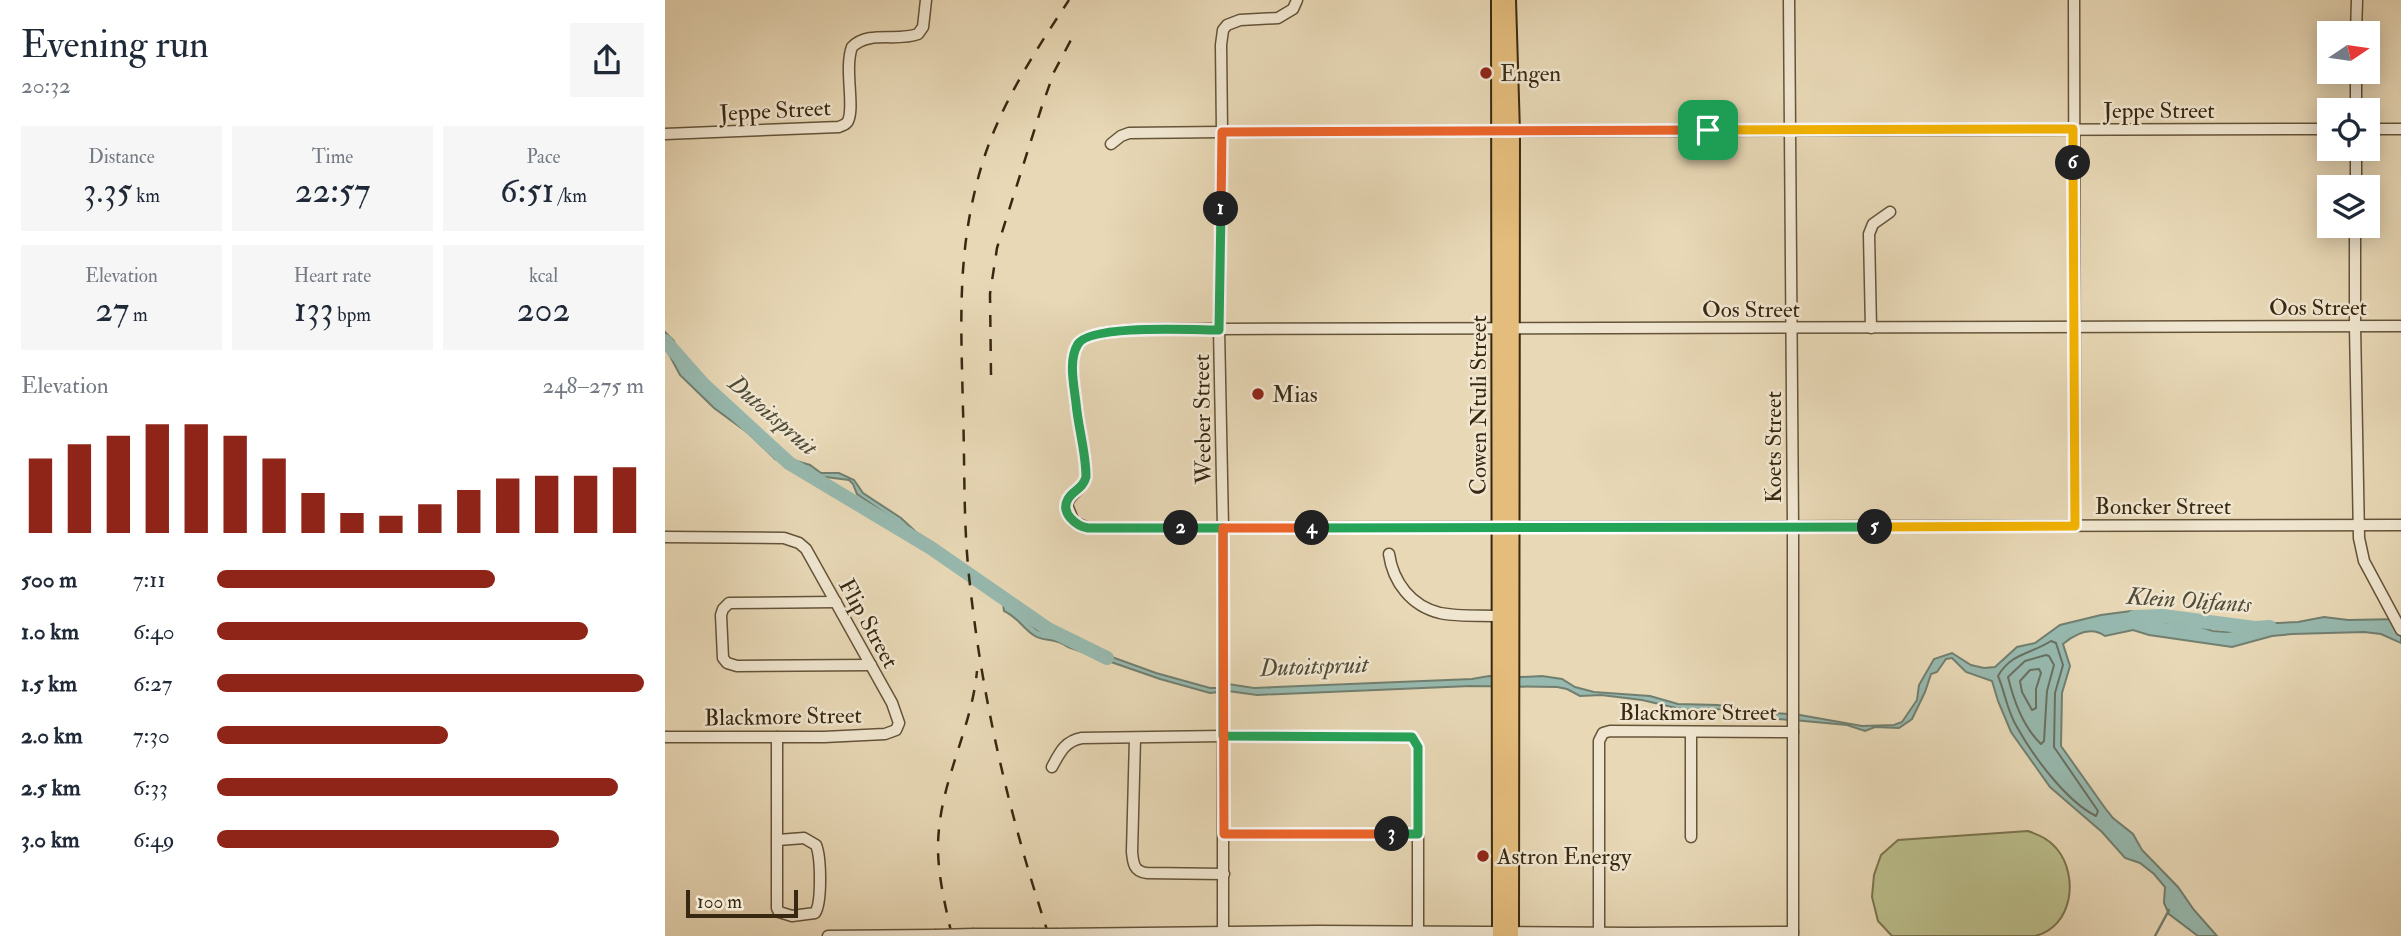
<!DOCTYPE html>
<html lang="en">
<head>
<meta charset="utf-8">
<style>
  :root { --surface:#fff; --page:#f6f6f7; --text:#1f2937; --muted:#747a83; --accent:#8f2418 }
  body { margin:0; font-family:"IM FELL Double Pica",serif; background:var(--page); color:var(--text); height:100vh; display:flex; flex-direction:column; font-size:26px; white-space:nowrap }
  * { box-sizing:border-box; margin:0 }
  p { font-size:23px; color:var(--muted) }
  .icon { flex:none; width:38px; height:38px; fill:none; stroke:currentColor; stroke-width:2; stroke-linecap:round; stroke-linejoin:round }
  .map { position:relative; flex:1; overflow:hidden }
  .side { display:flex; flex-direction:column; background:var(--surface); width:665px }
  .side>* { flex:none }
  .needle { width:46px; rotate:77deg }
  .controls { position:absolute; left:1652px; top:21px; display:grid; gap:14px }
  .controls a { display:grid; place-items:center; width:63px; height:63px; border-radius:0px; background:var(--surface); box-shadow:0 4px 18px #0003; font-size:35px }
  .scale { position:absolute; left:21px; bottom:18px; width:112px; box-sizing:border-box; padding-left:7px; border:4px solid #392811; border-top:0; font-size:19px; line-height:24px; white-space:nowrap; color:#392811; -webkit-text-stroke:5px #f0e6d0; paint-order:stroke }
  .pin { position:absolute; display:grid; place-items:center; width:60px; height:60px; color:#fff; margin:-30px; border-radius:14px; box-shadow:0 4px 10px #0006 }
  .km { position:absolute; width:35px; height:35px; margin:-18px; border-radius:50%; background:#222; color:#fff; font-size:19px; line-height:35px; text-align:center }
  .round { display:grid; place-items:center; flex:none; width:74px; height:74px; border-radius:0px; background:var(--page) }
  .head { display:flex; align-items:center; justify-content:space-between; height:119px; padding:0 21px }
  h1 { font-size:38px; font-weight:600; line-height:52px }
  .stats { display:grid; grid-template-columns:repeat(3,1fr); gap:10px; height:119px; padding:7px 21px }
  .stats div { display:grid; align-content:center; border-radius:0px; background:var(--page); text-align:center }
  .stats b { font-size:35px; font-weight:600 }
  .stats small { font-size:19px; font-weight:400 }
  .stats p { font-size:19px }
  .chart { height:196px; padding:14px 21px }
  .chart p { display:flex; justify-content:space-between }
  .chart svg { width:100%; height:126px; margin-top:7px; stroke:var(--accent); stroke-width:6 }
  ul { padding:0 21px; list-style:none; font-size:23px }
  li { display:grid; grid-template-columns:112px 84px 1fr; align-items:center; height:52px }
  li i { height:18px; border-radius:9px; background:var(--accent) }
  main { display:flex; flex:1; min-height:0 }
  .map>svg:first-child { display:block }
  .green { fill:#babe8b; stroke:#7a734e; stroke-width:2 }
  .water { fill:#97b9af; stroke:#717f70; stroke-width:2 }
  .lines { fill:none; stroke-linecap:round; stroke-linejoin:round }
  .shore { stroke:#687060; stroke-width:2 }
  .stream { stroke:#717f70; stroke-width:2.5 }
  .river { stroke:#97b9af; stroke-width:14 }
  .minor-casing { stroke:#65543a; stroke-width:13 }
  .highway-casing { stroke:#392811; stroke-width:18 }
  .minor { stroke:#f0e6d0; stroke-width:10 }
  .highway { stroke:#e4bc7b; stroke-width:14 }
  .rail { stroke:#392811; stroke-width:2.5; stroke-dasharray:12 12; stroke-linecap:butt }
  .minor-bridge-casing { stroke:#65543a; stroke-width:13; stroke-linecap:butt }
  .minor-bridge { stroke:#f0e6d0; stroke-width:10 }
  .split-1-casing { stroke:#fff; stroke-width:14 }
  .split-2-casing { stroke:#fff; stroke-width:14 }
  .split-3-casing { stroke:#fff; stroke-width:14 }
  .split-4-casing { stroke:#fff; stroke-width:14 }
  .split-5-casing { stroke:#fff; stroke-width:14 }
  .split-6-casing { stroke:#fff; stroke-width:14 }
  .split-7-casing { stroke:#fff; stroke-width:14 }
  .split-1 { stroke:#f0652b; stroke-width:9 }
  .split-2 { stroke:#22a559; stroke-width:9 }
  .split-3 { stroke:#22a559; stroke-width:9 }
  .split-4 { stroke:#f0652b; stroke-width:9 }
  .split-5 { stroke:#22a559; stroke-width:9 }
  .split-6 { stroke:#f5b400; stroke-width:9 }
  .split-7 { stroke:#f5b400; stroke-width:9 }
  .poi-dot { fill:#8f2418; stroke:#f0e6d0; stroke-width:2.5 }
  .labels { text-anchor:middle; stroke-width:5; stroke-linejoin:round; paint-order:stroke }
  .poi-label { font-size:23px; fill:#392811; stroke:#f0e6d0; text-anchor:start }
  .street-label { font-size:23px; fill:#392811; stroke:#f0e6d0 }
  .water-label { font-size:24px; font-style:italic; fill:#504c38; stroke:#f0e6d0 }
</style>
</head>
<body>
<main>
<section class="side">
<div class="head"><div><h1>Evening run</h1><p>20:32</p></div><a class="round"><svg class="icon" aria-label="share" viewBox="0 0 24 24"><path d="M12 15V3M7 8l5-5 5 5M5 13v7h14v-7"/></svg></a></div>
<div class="stats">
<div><p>Distance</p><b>3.35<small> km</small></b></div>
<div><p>Time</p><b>22:57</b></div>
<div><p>Pace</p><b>6:51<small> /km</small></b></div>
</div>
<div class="stats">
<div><p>Elevation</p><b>27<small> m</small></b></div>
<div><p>Heart rate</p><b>133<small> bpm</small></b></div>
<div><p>kcal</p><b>202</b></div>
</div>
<div class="chart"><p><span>Elevation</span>248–275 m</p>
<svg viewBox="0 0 160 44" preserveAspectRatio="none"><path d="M5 44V18M15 44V13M25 44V10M35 44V6M45 44V6M55 44V10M65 44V18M75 44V30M85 44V37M95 44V38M105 44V34M115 44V29M125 44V25M135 44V24M145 44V24M155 44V21"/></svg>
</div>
<ul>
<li><b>500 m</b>7:11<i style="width:65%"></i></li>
<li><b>1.0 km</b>6:40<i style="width:87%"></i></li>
<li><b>1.5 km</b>6:27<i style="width:100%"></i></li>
<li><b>2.0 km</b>7:30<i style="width:54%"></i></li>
<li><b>2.5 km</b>6:33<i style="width:94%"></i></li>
<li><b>3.0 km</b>6:49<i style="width:80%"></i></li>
</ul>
</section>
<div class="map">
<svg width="1736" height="936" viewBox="0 0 1736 936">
  <rect width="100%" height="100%" fill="#e8d8b6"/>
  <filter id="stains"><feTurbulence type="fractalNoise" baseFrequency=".00286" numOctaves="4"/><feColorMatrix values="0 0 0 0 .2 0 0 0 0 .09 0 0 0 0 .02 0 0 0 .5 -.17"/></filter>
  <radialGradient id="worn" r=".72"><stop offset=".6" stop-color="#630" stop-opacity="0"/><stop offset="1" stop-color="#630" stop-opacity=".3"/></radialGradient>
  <path class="green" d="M 1363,831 C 1374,835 1384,839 1392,849 C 1414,876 1408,927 1370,936 L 1227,936 L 1213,921 L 1207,897 L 1209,875 L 1216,855 L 1233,840 Z"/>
  <g class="water">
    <path d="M 0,332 L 9,341 L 17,366 L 33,385 L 111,455 L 145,465 L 156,473 L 174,473 L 189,480 L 198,493 L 236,518 L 251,532 L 267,542 L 262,550 L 231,521 L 192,494 L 188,484 L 184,480 L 153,476 L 141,468 L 122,466 L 110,459 L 83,433 L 49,408 L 15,375 L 0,347 Z"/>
    <path d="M 338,604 L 359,618 L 372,630 L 491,673 L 545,688 L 552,688 L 563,684 L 589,688 L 807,679 L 824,676 L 838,678 L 877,676 L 897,679 L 910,687 L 929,692 L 985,696 L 1013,704 L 1053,705 L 1094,712 L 1123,714 L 1124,720 L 1091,717 L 1059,709 L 1024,711 L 977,700 L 936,695 L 915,696 L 902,689 L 892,687 L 805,686 L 592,695 L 563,691 L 545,693 L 495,679 L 403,647 C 390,637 379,642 370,636 C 358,629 354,618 339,611 Z"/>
    <path d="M 1466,611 L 1484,613 L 1490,620 L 1505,623 L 1524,623 L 1548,631 L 1562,632 L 1583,629 L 1593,624 L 1633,622 L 1659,617 L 1683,620 L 1736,619 L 1736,643 L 1716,634 L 1699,632 L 1627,634 L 1607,636 L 1567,647 L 1484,635 L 1468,630 L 1440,636 C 1426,626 1410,634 1398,644 L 1405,666 L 1397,693 L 1396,746 L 1440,808 L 1448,818 L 1468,834 L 1477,850 L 1513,887 L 1529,910 L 1552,936 L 1533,936 L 1504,914 L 1499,903 L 1500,887 L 1489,874 L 1475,863 L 1460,858 L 1437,832 L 1385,787 L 1346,732 L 1333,701 L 1327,681 L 1301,672 L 1287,658 L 1281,659 L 1272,672 L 1266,674 L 1260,692 L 1247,719 L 1234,728 L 1210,727 L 1200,731 L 1182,725 L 1129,720 L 1129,714 L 1197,726 L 1229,725 L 1237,722 L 1252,700 L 1254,685 L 1269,659 L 1287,653 L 1306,665 L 1319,668 L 1330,667 L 1352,647 L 1370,643 L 1395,625 L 1436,615 Z"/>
  </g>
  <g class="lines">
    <g class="shore">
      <path d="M 1386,641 L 1391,643 L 1398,665 L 1390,693 L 1389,747 L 1433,811 L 1431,816 C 1401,801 1368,756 1352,727 C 1342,711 1340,692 1333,676 C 1346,653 1366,654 1386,641 Z"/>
      <path d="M 1381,655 L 1384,656 L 1389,665 L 1382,691 L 1379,741 L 1376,744 C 1358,727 1349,702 1343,677 L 1360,661 Z"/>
      <path d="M 1374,669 L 1376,673 L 1371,689 L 1371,708 L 1367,710 L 1357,692 L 1355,681 L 1365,670 Z"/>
    </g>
    <path class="stream" d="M 1490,936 L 1504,910"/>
    <g class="river">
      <path d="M 0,341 L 38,384 L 124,463 L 266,548 L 383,629 L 442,658"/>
      <path d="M 1469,617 L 1498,616 L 1590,628 L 1605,627"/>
    </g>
    <g class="minor-casing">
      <g id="minor">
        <path d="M 1124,0 L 1128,528 L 1128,936"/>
        <path d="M 1409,0 L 1410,526"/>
        <path d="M 1691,33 L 1692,0"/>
        <path d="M 1691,110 L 1691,72"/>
        <path d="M 1703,129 L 1736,129"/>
        <path d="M 0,134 L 174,127 C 178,125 181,125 183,121 C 190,107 179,68 187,47 C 204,30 232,42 253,34 L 258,27 L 261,0"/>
        <path d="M 446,144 L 456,136 L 464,133 L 557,132 L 1664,129"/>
        <path d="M 1691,187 L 1691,149"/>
        <path d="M 1690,226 L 1690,326 L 1694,538 L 1699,561 L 1736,630"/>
        <path d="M 1736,326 L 554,329 C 528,330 426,324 413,344 C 403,360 409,385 411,403 C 413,427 421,452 421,477 C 418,490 404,493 402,505 L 409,522 L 423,528 L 1736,525"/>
        <path d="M 1206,328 L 1204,234 L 1208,224 L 1225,212"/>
        <path d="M 0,537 L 119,538 L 134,543 L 141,549 L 227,703 L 234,723 L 231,730 L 220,734 L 159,737 L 0,737"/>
        <path d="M 724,554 C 728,582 746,606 775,613 C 794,617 816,615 835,616"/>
        <path d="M 171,602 L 64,603 L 58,609 L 56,615 L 58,658 L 62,663 L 72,666 L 206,665"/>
        <path d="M 112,737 L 112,908 L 114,912 L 127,916 L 150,913 C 157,903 156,857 151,845 L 139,838 L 113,840"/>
        <path d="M 470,738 L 467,852 C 468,863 469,872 482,873 L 559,874"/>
        <path d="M 387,767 C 395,752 400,741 417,738 L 558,736 L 747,737 L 753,747 L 753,932"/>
        <path d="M 559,834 L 753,834"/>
        <path d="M 1026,837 L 1026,732"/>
        <path d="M 934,933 L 934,741 L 938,733 L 945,731 L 1128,732"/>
        <path d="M 309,934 L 367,934"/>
        <path d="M 392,934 L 653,931 L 967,933 L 1128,932"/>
        <path d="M 163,936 L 270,935"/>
        <path d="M 558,936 L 558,528 L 554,329 L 557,132 L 556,45 L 558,30 L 562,25 L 575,20 L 613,18 L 628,9 L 632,0"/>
      </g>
    </g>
    <g class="highway-casing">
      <g id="highway">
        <path d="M 834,0 L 835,936"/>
        <path d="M 843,0 L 847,132 L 846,936"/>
      </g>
    </g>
    <use href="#minor" class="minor"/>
    <use href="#highway" class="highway"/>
    <g class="rail">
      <path d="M 326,375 L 325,294 L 332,248 L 376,109 L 389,72 L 407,38"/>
      <path d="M 287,936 C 279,900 270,865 274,829 C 279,775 307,725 312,671"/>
      <path d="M 384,936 C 346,821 318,705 305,585 C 298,527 300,468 298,410 C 296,320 291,246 319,158 C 338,100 371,50 404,0"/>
    </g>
    <g class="minor-bridge-casing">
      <g id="minor-bridge">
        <path d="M 367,934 L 392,934"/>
        <path d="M 270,935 L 309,934"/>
      </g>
    </g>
    <use href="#minor-bridge" class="minor-bridge"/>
  </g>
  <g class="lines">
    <g class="split-1-casing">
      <path id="split-1" d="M 556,209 L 557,132 L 1043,130"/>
    </g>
    <g class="split-2-casing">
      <path id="split-2" d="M 516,528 L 423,528 C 411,526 395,513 403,499 C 408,490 418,489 421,477 C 421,452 413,427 411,403 C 409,385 403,360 413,344 C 426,324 528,330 554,330 L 556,209"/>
    </g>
    <g class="split-3-casing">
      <path id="split-3" d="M 516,528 L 558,528 L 558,736 L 747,737 L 753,747 L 753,834 L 727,834"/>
    </g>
    <g class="split-4-casing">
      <path id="split-4" d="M 647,528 L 558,528 L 559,834 L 727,834"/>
    </g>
    <g class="split-5-casing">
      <path id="split-5" d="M 647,528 L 1210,527"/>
    </g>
    <g class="split-6-casing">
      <path id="split-6" d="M 1210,527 L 1410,526 L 1408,163"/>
    </g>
    <g class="split-7-casing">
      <path id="split-7" d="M 1043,130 L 1408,129 L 1408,163"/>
    </g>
    <use href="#split-1" class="split-1"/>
    <use href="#split-2" class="split-2"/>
    <use href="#split-3" class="split-3"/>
    <use href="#split-4" class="split-4"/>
    <use href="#split-5" class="split-5"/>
    <use href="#split-6" class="split-6"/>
    <use href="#split-7" class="split-7"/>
  </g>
  <g class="poi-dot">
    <circle cx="821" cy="73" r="7"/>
    <circle cx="593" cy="394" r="7"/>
    <circle cx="818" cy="856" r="7"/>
  </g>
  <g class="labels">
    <g class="poi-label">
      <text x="835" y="81">Engen</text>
      <text x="607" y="402">Mias</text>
      <text x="832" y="864">Astron Energy</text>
    </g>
    <g class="street-label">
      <text transform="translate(110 110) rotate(-3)" y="8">Jeppe Street</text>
      <text x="1494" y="118">Jeppe Street</text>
      <text x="1653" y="315">Oos Street</text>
      <text x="1086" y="317">Oos Street</text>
      <text transform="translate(813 405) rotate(-90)" y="8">Cowen Ntuli Street</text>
      <text transform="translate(537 419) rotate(-91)" y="8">Weeber Street</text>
      <text transform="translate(1108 447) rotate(-90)" y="8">Koets Street</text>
      <text x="1498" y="514">Boncker Street</text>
      <text transform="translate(204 623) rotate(61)" y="8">Flip Street</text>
      <text x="1033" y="720">Blackmore Street</text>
      <text transform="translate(118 716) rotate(-1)" y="8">Blackmore Street</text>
    </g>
    <g class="water-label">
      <text transform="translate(108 415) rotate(41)" y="8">Dutoitspruit</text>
      <text transform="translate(1524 600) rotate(4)" y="8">Klein Olifants</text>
      <text transform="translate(649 666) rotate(-2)" y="8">Dutoitspruit</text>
    </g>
  </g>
  <rect width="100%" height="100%" filter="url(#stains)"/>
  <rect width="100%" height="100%" fill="url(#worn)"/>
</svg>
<div class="controls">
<a><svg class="needle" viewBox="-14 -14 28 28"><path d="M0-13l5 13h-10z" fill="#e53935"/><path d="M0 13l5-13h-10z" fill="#747a83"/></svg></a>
<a><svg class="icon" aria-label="locate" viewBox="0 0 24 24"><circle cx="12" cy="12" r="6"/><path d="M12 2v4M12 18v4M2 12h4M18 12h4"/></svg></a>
<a><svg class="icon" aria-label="layers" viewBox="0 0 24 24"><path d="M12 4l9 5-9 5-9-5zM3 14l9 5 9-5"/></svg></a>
</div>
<div class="scale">100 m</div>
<div class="pin" style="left:1043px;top:130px;background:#1e9e55"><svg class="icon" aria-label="arrive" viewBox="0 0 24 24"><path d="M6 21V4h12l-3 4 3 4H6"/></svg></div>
<b class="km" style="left:556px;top:209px">1</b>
<b class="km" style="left:516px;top:528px">2</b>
<b class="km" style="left:727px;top:834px">3</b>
<b class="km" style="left:647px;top:528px">4</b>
<b class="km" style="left:1210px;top:527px">5</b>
<b class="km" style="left:1408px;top:163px">6</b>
</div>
</main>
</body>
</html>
